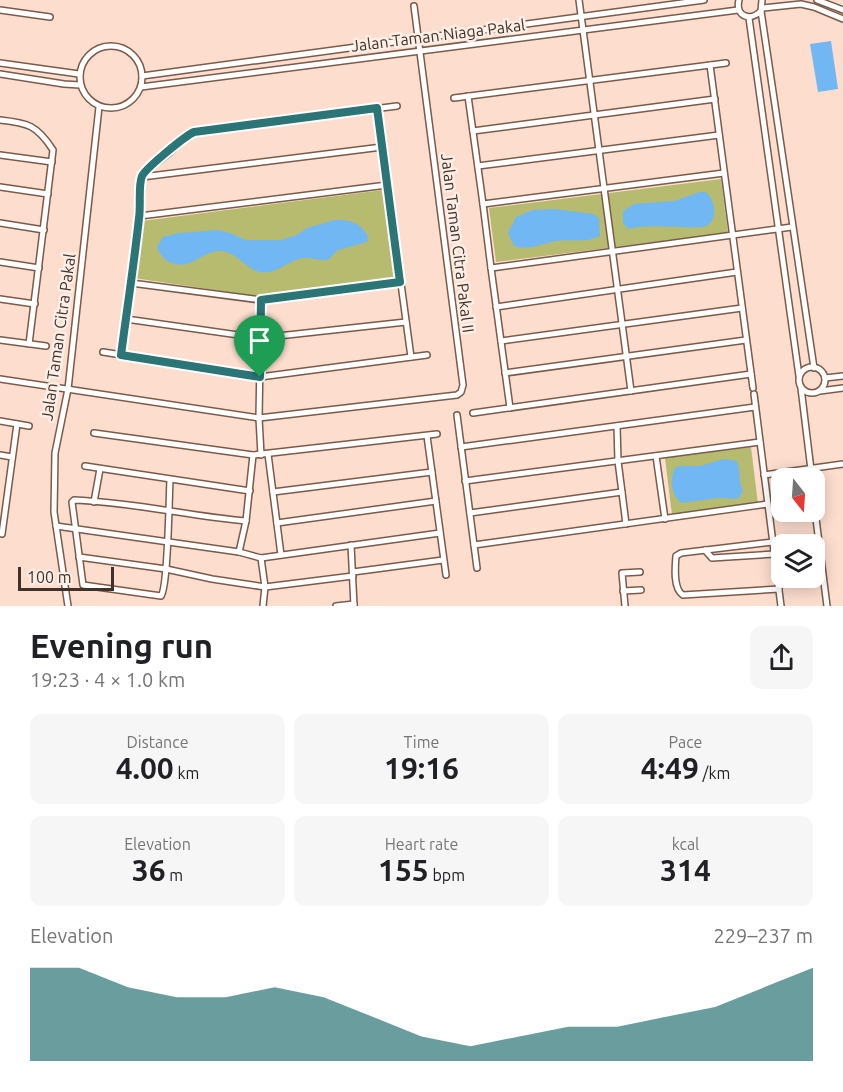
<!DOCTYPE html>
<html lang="en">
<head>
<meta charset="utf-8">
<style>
  :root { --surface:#fff; --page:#f6f6f6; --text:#202124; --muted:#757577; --accent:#2b7576 }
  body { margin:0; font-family:Ubuntu,sans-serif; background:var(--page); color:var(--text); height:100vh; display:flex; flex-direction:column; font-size:22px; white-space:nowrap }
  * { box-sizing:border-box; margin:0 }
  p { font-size:20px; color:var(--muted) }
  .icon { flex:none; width:33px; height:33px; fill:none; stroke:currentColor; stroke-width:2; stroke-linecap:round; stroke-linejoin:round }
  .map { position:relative; height:606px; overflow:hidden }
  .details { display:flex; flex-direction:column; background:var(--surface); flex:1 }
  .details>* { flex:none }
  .needle { width:39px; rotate:163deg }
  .tools { position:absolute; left:771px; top:468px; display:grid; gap:12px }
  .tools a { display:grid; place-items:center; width:54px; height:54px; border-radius:12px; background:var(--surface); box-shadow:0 3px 15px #0003; font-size:30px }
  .scale { position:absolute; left:18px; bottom:15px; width:96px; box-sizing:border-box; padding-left:6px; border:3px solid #40312a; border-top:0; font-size:16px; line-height:21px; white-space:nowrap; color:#40312a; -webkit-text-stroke:4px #feeee6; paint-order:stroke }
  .pin { position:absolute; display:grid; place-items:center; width:51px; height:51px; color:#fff; margin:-62px -26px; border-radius:50% 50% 50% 0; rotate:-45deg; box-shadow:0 0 6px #0007 }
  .pin .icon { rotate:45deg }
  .round { display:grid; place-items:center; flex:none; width:63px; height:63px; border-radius:12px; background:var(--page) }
  .headline { display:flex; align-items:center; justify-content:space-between; height:102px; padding:0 30px }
  h1 { font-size:33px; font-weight:600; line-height:45px }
  .stats { display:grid; grid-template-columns:repeat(3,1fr); gap:9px; height:102px; padding:6px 30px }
  .stats div { display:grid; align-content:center; border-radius:12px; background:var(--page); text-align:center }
  .stats b { font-size:30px; font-weight:600 }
  .stats small { font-size:16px; font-weight:400 }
  .stats p { font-size:16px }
  .chart { height:168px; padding:12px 30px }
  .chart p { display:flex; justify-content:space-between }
  .chart svg { width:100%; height:108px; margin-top:6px; fill:var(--accent); opacity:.7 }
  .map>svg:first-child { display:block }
  .green { fill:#b7bb70 }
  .water { fill:#71b7f3 }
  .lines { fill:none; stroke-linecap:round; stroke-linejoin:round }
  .street-casing { stroke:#7a5b4a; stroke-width:8 }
  .street { stroke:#fff; stroke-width:5 }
  .route-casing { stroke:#fff; stroke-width:12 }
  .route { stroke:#2b7576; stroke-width:8 }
  .labels { text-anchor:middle; stroke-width:5; stroke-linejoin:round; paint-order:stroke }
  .street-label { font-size:16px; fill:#40312a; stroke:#feeee6 }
</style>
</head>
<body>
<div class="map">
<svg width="843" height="606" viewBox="0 0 843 606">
  <rect width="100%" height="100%" fill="#fcddce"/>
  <g class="green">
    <path d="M 721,179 L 728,233 L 496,262 L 489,208 Z"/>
    <path d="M 383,190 L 396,279 L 261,297 L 134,278 L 142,221 Z"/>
    <path d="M 751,447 L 758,504 L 672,515 L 665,458 Z"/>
  </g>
  <g class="water">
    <path d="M 831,41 L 838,89 L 818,92 L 810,44 Z"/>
    <path d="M 700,192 L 706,192 C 716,202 719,221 704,227 C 679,229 653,223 628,229 L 623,223 L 623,211 L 634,204 L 674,201 Z"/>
    <path d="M 554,209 L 593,214 L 599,218 L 600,236 C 587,243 571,239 557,241 C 543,243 529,251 514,246 L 508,233 L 516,217 L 533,210 Z"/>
    <path d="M 335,220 C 351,220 359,222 368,236 L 367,242 L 338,250 L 328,260 C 320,261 312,258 305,258 C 289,259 277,275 261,272 C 247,271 237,251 220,251 C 202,251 192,270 172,263 C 165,261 160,255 157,247 L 163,237 L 179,233 L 218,230 L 230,233 L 246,240 L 281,240 L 297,235 L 307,228 Z"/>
    <path d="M 724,459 L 737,461 C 741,471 738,481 743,491 L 738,499 L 719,498 L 681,503 C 671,493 670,483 674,469 L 679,466 L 700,466 Z"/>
  </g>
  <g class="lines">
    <g class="street-casing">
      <g id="street">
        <path d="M 579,0 L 631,391"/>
        <path d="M 739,0 C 735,16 750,22 761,11 L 762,0"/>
        <path d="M 817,0 L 843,10"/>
        <path d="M 763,8 L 801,4 L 814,7 L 843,19"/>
        <path d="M 0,10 L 50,17"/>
        <path d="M 761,11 L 814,368"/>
        <path d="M 749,18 L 799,376"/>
        <circle cx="111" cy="77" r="31"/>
        <path d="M 0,63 L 79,74"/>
        <path d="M 710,65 L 753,388"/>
        <path d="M 0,74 L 64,84 L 80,85"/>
        <path d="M 142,76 L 704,0"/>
        <path d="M 141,87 L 738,10"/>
        <path d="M 468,96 L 483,204 L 724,173"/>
        <path d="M 454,98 L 726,63"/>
        <path d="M 377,108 L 411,357"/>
        <path d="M 0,120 C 28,123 37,125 53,150 L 29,344"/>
        <path d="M 473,131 L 715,99"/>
        <path d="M 0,155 L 52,162"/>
        <path d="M 478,166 L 719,135"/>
        <path d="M 142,177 C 150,167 158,162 168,154 C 177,146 183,138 194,132 L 397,106"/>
        <path d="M 0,187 L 48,194"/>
        <path d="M 483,204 L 491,268"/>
        <path d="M 140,216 L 387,185"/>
        <path d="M 0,223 L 44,230"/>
        <path d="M 0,262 L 39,268"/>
        <path d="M 131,283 L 261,300 L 400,282"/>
        <path d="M 0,299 L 35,304"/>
        <path d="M 261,300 L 259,418 L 261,455"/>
        <path d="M 496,307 L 737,272"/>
        <path d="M 126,319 L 260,338 L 406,322"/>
        <path d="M 0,340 L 46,346"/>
        <path d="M 501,341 L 742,308"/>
        <path d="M 103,352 L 260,377 L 427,355"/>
        <path d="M 121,355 L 140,216 L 142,177 L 382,147"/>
        <circle cx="812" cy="380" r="13"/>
        <path d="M 505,373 L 746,340"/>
        <path d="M 825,378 L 843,376"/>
        <path d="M 0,379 L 259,418 L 457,395 L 461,392 L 463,385 L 414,6"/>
        <path d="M 801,388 L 812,478"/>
        <path d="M 820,391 L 843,388"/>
        <path d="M 754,394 L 781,606"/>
        <path d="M 510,408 L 491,268 L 792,227"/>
        <path d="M 473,413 L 751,374"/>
        <path d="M 457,415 L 477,568"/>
        <path d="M 0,421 L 29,426"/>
        <path d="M 617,426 L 618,461 L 626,524"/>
        <path d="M 94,433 L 253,455 L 437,434"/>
        <path d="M 427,436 L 446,575"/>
        <path d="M 461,447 L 755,407"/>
        <path d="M 268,454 L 281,555"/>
        <path d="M 0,455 L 12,457"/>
        <path d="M 656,456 L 665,519"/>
        <path d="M 85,466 L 250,491"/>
        <path d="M 764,475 L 843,464"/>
        <path d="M 170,480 C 169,498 168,587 161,596 L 83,585 L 72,502 L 74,500 C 132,502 189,516 246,521"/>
        <path d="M 465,481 L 760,442"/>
        <path d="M 273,492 L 432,472"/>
        <path d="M 94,502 L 100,469"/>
        <path d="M 814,503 L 827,606"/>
        <path d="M 470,513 L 622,492"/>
        <path d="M 277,523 L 436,501"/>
        <path d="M 56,526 L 239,552 L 261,558 L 440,533"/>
        <path d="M 2,534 L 17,424"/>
        <path d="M 773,542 L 681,553 L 676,556 C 675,567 673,589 683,595 L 779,589"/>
        <path d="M 351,545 L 354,606"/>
        <path d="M 474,545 L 768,504"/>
        <path d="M 705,550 L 712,558 L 775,554"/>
        <path d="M 239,552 L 246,521 L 253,455"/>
        <path d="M 79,557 L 166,569 L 212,579 L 265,587 L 353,576"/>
        <path d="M 261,558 L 265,587 L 263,606"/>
        <path d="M 353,572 L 443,560"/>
        <path d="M 623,591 L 641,590"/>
        <path d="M 68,606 L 54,512 L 55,453 L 68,389 L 99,107"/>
        <path d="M 336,606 L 354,604"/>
        <path d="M 625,606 L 622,573 L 640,572"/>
      </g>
    </g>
    <use href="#street" class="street"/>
  </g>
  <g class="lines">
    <g class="route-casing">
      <path id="route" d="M 377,108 L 400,282 L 261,300 L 260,377 L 121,355 C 127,309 134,264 139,218 C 141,207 138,185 142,176 C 146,168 185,136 194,132 Z"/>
    </g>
    <use href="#route" class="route"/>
  </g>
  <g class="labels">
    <g class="street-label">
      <text transform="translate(438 35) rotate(-7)" y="6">Jalan Taman Niaga Pakal</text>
      <text transform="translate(458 243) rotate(83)" y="6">Jalan Taman Citra Pakal II</text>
      <text transform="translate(58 337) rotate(-82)" y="6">Jalan Taman Citra Pakal</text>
    </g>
  </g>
</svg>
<div class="tools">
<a><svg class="needle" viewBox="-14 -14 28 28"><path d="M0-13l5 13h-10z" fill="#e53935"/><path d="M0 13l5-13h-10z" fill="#757577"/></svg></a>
<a><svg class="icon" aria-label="layers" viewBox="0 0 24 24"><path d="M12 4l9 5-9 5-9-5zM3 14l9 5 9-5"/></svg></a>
</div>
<div class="scale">100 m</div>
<div class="pin" style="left:260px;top:377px;background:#1e9e55"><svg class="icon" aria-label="arrive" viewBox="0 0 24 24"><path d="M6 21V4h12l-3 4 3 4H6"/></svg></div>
</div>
<section class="details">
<div class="headline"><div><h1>Evening run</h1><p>19:23 · 4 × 1.0 km</p></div><a class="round"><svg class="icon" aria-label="share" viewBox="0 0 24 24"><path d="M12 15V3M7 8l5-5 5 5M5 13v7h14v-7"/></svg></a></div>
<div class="stats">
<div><p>Distance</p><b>4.00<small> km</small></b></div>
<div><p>Time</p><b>19:16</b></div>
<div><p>Pace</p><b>4:49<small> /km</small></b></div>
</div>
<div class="stats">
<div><p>Elevation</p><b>36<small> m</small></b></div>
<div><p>Heart rate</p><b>155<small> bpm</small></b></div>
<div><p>kcal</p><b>314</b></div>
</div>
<div class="chart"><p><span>Elevation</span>229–237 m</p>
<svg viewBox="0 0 160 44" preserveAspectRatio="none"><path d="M0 44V6L10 6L20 14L30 18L40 18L50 14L60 18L70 26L80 34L90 38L100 34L110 30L120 30L130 26L140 22L150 14L160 6V44z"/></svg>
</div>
</section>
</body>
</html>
